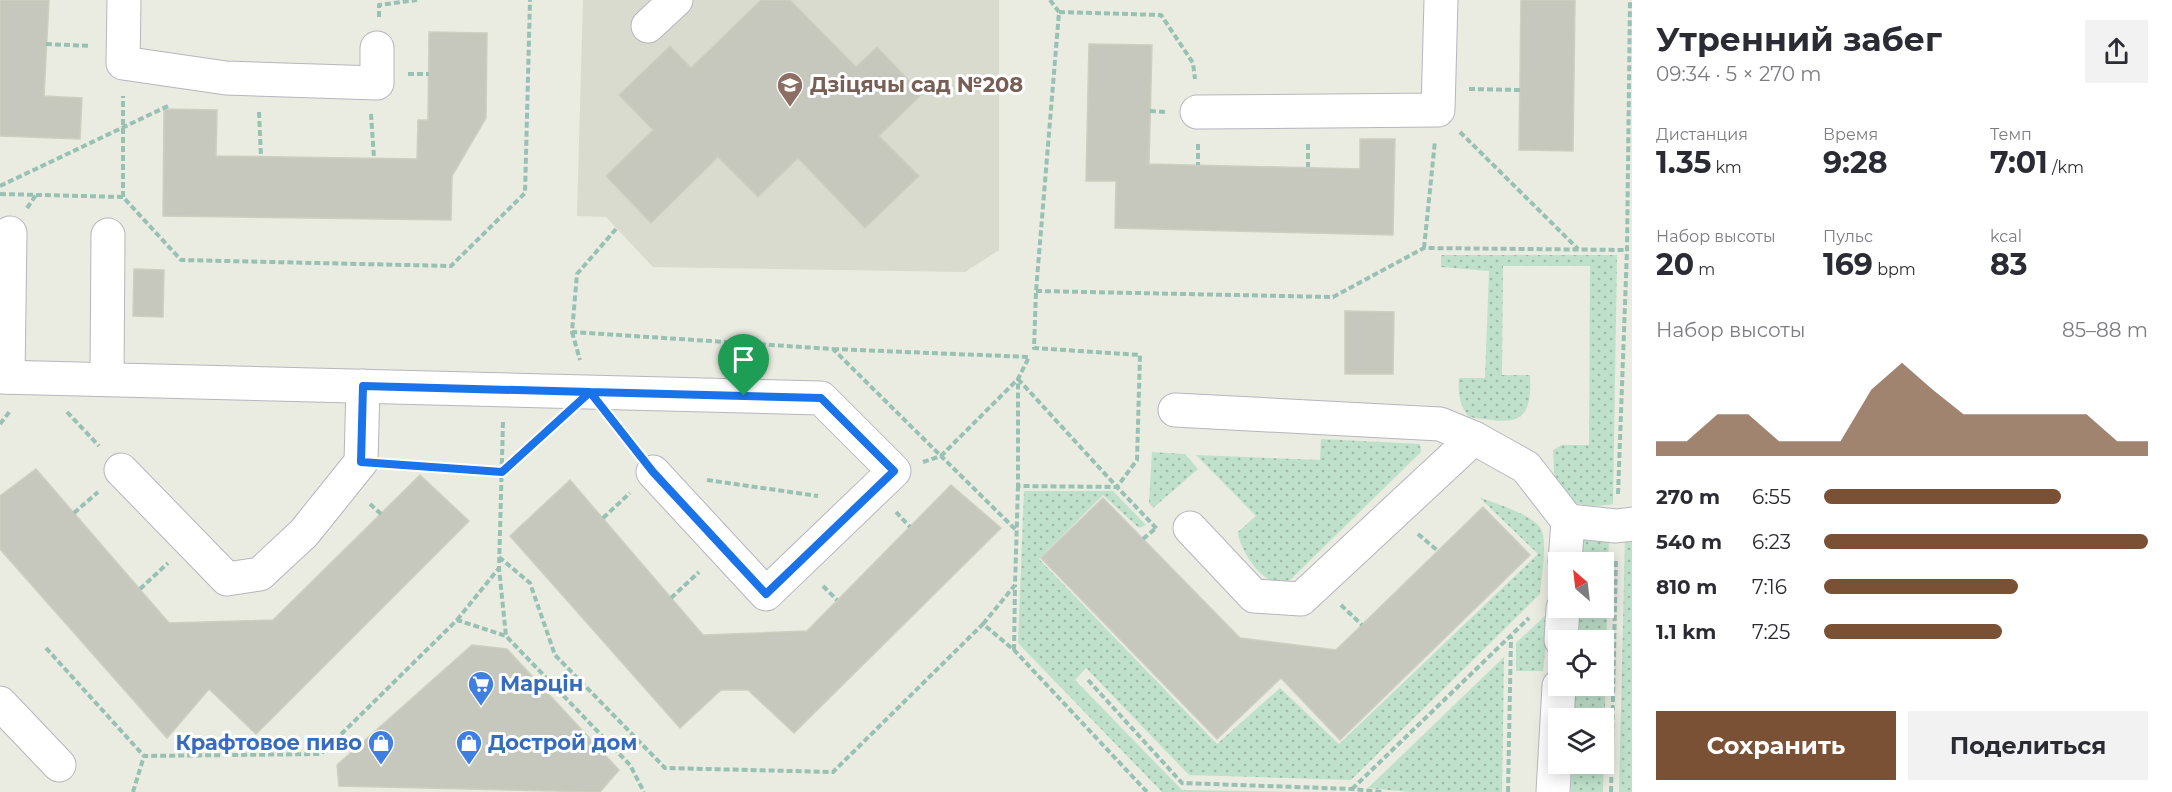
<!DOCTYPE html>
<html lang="ru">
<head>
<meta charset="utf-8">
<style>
  :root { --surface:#fff; --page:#f2f2f3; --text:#2b2b33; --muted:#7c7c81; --accent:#7a5135 }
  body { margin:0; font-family:Montserrat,sans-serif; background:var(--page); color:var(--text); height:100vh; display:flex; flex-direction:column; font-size:22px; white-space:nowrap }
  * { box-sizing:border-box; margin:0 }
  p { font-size:20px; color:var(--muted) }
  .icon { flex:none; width:33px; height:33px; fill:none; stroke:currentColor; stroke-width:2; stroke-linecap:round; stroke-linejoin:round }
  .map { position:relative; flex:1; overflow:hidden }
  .panel { display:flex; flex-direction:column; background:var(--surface); width:540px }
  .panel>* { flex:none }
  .needle { width:39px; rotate:332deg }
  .fabs { position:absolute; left:1548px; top:552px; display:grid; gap:12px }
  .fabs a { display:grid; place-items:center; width:66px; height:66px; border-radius:0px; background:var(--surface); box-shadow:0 3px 15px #0003; font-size:30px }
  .pin { position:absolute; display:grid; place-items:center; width:51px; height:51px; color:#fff; margin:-62px -26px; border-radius:50% 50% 50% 0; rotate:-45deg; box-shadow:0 0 6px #0007 }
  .pin .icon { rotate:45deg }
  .round { display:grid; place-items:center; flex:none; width:63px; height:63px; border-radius:0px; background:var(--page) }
  .summary { display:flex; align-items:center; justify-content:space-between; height:102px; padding:0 24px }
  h1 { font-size:33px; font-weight:700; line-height:45px }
  .figures { display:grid; grid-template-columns:repeat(3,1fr); gap:9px; height:102px; padding:6px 24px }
  .figures div { display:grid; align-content:center }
  .figures b { font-size:30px; font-weight:700 }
  .figures small { font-size:16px; font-weight:400 }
  .figures p { font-size:16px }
  .chart { height:168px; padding:12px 24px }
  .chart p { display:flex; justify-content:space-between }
  .chart svg { width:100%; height:108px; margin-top:6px; fill:var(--accent); opacity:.7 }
  .cta { display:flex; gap:12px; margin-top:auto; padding:12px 24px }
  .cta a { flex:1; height:69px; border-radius:0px; background:var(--accent); color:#fff; font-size:24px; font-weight:700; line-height:69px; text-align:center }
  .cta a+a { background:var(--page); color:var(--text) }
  ul { padding:0 24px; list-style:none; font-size:20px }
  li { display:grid; grid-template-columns:96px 72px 1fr; align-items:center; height:45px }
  li i { height:15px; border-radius:8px; background:var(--accent) }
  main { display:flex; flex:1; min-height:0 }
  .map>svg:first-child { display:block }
  .education { fill:#d9dbcf }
  .grass { fill:url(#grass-dots) }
  .building { fill:#c6c7bd; stroke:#cecfc0; stroke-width:1.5 }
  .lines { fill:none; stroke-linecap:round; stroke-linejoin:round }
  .minor-casing { stroke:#b6b6bd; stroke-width:35 }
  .path { stroke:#99c1b3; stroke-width:4; stroke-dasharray:6 3; stroke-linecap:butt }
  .minor { stroke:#fff; stroke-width:33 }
  .route-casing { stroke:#fff; stroke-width:12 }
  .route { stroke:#1a73e8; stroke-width:8 }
  .labels { text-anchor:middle; stroke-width:6; stroke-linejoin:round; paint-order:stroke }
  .education-label { font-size:21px; font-weight:bold; fill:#785e54; stroke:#fff; text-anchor:start }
  .shop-label { font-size:21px; font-weight:bold; fill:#366cbe; stroke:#fff; text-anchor:start }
</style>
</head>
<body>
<main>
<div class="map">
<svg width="1632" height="792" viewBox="0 0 1632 792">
  <defs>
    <pattern id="grass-dots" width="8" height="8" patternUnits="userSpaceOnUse" patternTransform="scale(1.5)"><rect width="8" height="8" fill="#bfe1cb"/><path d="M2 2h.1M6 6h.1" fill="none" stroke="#9eb9a8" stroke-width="1.8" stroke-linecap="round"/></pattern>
  </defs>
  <rect width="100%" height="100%" fill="#eaebe1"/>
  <path class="education" d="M 583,0 L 999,0 L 999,250 L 965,272 L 653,267 L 606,217 L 577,216 Z"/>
  <g class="grass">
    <path d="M 1441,255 L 1617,255 L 1613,504 C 1594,508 1561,507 1556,483 C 1553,473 1554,461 1553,450 L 1562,445 L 1589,445 L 1590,266 L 1503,266 L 1502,375 L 1530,375 C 1533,429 1512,423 1469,417 C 1459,404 1458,394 1459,378 L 1485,378 L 1489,271 L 1441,267 Z"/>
    <path d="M 1321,439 L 1420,444 L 1421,452 L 1290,580 C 1286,581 1281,583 1276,582 C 1259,579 1239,548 1238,532 L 1256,516 L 1196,455 L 1320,460 Z"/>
    <path d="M 1152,452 L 1185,454 L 1198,469 L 1153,508 L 1149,503 Z"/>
    <path d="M 1024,491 L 1113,491 L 1146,525 L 1139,528 L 1103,495 L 1039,559 L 1217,744 L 1280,688 L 1339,744 L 1538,554 L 1479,497 C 1494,503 1534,515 1541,529 C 1548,542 1541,578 1540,594 L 1351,780 L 1189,775 L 1086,668 L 1075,680 L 1182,790 L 1299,792 L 1162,792 L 1018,643 Z"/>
    <path d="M 1581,534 L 1609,535 L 1603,792 L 1571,792 L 1572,764 L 1604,764 L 1604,718 L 1574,718 L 1575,686 L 1604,686 L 1604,640 L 1577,640 L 1578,608 L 1604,608 L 1604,562 L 1580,562 Z"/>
    <path d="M 1625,536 L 1632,537 L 1632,792 L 1619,792 Z"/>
    <path d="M 1549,612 L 1543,671 L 1516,671 L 1516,643 Z"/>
    <path d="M 1504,657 L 1502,792 L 1409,792 L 1368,788 Z"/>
  </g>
  <g class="building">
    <path d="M 0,0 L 49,0 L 44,96 L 82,98 L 80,139 L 0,136 Z"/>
    <path d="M 761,0 L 790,0 L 856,67 L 877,47 L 922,94 L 879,136 L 919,176 L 865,228 L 798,158 L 758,197 L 718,157 L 651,223 L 606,176 L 653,130 L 619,95 L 670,46 L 691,68 Z"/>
    <path d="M 1521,0 L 1575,0 L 1573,151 L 1519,150 Z"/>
    <path d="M 429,32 L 487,33 L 486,118 L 452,176 L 451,220 L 163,216 L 164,109 L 217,110 L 216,156 L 417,159 L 418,120 L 428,120 Z"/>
    <path d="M 1089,44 L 1152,45 L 1149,164 L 1360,169 L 1360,139 L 1395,139 L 1393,235 L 1115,228 L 1116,181 L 1086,181 Z"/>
    <path d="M 134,269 L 164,270 L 163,317 L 133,316 Z"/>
    <path d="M 1345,311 L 1394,312 L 1393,374 L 1345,374 Z"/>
    <path d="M 36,469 L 169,623 L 273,620 L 420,475 L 469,521 L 256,734 L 209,689 L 167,738 L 0,549 L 0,496 Z"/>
    <path d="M 570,480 L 703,635 L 807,631 L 951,485 L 1001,528 L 794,733 L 748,690 L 721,690 L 680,728 L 510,536 Z"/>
    <path d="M 1103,498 L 1240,638 L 1336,650 L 1483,507 L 1530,555 L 1340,740 L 1281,678 L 1217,739 L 1041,558 Z"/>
    <path d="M 472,645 L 507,649 L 619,770 L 600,792 L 339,786 L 337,765 Z"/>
  </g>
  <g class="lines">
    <g class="minor-casing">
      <g id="minor">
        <path d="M 124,0 L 123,63 L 226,78 L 377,83 L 377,48"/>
        <path d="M 648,26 L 676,0"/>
        <path d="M 1197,112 L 1438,110 L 1441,0"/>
        <path d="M 0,377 L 821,398 L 894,471 L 766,594 L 653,472"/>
        <path d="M 8,377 L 10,233"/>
        <path d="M 107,379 L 108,235"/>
        <path d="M 1175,410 L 1440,424 L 1474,438"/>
        <path d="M 121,470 L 227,579 L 260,574 L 304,533 L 361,462 L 363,386"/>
        <path d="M 1568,521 L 1616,526 L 1632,524"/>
        <path d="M 1190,528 L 1254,596 L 1301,599 L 1474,438 L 1526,467 L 1568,521 L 1565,562"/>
        <path d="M 1561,640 L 1563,608"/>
        <path d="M 0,703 L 59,765"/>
        <path d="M 1553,792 L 1559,686"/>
      </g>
    </g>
    <g class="path">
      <path d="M 1050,0 L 1059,12 L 1036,291 L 1034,348 L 1140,355 L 1137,460 L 1117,487 L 1158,530"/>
      <path d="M 1059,12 L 1161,15 L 1193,63 L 1195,79"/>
      <path d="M 379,17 L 379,5 L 417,0"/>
      <path d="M 46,44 L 91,46"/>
      <path d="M 408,74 L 429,74"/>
      <path d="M 1469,89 L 1520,90"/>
      <path d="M 1150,111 L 1166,112"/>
      <path d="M 259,112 L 261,157"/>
      <path d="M 371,114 L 374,158"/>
      <path d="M 1460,132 L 1578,249"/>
      <path d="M 1198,144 L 1198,165"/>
      <path d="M 1308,144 L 1308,167"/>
      <path d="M 0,186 L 170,105"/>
      <path d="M 0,194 L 123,197 L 181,260 L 451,266 L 525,193 L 530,0"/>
      <path d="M 123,197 L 123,96"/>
      <path d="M 27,208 L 36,195"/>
      <path d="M 616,229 L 577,274 L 572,332 L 833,349 L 941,456 L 1018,379 L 1029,357 L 833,349"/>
      <path d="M 1424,248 L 1435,141"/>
      <path d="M 1036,291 L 1333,297 L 1424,248 L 1627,250"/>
      <path d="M 572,332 L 580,360"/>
      <path d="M 1018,379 L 1117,487 L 1018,486 Z"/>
      <path d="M 67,412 L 99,446"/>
      <path d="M 503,422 L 499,568 L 506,636"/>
      <path d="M 0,424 L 10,411"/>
      <path d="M 616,426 L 634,448"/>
      <path d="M 923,462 L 941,456 L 1017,531"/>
      <path d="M 395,464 L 502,473 L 554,424"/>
      <path d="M 707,480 L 818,496"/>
      <path d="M 1618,494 L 1627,250 L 1630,0"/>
      <path d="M 370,504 L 381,514"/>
      <path d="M 896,512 L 910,527"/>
      <path d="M 74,513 L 98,492"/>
      <path d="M 603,518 L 630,493"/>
      <path d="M 1418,534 L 1438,551"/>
      <path d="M 1143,539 L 1156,528"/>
      <path d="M 499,557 L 530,583 L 555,655 L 665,768 L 833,772 L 983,624 L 1014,650 L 1147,792"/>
      <path d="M 823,586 L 837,600"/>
      <path d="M 140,589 L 168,563"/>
      <path d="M 671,598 L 699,572"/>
      <path d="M 1341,605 L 1362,625"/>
      <path d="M 457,620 L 499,568"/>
      <path d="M 983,624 L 1015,585 L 1018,486"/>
      <path d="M 46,648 L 144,756 L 321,754 L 457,620 L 506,636 L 630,765 L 644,792"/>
      <path d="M 1014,650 L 1015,586"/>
      <path d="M 1088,680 L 1182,783 L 1352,789 L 1382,792"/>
      <path d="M 1352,789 L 1529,618"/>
      <path d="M 133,792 L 144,756"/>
      <path d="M 1508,792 L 1511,637"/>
      <path d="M 1611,792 L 1616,559"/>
    </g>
    <use href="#minor" class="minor"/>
  </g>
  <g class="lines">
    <g class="route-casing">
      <path id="route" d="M 744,396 L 590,392 L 502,472 L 361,462 L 363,386 L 590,392 L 653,472 L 766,594 L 894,471 L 821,398 L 744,396"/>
    </g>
    <use href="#route" class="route"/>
  </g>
  <defs>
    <g id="school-pin" transform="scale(1.35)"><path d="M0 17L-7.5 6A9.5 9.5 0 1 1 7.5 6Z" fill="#8d6e63" stroke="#fff"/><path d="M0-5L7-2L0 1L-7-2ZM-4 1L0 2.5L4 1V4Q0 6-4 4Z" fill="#fff"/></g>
    <g id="supermarket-pin" transform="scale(1.35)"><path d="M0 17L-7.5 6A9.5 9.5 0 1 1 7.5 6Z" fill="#3f7fe0" stroke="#fff"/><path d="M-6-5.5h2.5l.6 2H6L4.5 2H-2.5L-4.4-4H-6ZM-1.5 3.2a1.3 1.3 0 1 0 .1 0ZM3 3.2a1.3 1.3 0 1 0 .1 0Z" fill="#fff"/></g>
    <g id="shop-pin" transform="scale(1.35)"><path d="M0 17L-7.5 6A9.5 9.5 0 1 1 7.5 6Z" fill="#3f7fe0" stroke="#fff"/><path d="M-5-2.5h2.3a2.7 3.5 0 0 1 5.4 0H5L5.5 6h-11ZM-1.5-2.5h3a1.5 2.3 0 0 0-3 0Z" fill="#fff"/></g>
  </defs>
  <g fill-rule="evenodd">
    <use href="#school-pin" x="790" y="85"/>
    <use href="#supermarket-pin" x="481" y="684"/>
    <use href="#shop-pin" x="381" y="743"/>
    <use href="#shop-pin" x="469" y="743"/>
  </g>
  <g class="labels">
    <g class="education-label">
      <text x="810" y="92">Дзіцячы сад №208</text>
    </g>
    <g class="shop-label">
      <text x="500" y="691">Марцін</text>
      <text x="362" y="750" text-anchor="end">Крафтовое пиво</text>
      <text x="488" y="750">Дострой дом</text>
    </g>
  </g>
</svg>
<div class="fabs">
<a><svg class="needle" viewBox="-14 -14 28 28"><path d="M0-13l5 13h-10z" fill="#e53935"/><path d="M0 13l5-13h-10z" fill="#7c7c81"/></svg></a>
<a><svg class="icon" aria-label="locate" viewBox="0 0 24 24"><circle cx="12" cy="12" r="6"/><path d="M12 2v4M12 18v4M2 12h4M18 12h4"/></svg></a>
<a><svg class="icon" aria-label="layers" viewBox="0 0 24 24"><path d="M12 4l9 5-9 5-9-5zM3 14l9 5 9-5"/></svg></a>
</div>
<div class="pin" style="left:744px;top:396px;background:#1e9e55"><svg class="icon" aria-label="arrive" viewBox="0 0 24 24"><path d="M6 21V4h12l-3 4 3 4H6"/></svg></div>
</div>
<section class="panel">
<div class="summary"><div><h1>Утренний забег</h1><p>09:34 · 5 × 270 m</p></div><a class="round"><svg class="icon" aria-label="share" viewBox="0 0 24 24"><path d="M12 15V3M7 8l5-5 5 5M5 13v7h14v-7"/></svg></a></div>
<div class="figures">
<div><p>Дистанция</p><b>1.35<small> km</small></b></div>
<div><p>Время</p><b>9:28</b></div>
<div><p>Темп</p><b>7:01<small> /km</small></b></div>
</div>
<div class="figures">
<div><p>Набор высоты</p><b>20<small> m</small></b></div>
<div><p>Пульс</p><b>169<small> bpm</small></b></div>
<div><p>kcal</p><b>83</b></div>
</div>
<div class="chart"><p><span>Набор высоты</span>85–88 m</p>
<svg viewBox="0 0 160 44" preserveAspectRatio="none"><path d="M0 44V38L10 38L20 27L30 27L40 38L50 38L60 38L70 17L80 6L90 17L100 27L110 27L120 27L130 27L140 27L150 38L160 38V44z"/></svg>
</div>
<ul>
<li><b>270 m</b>6:55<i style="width:73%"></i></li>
<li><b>540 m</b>6:23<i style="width:100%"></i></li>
<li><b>810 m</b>7:16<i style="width:60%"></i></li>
<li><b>1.1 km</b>7:25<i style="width:55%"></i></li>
</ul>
<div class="cta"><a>Сохранить</a><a>Поделиться</a></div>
</section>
</main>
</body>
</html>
